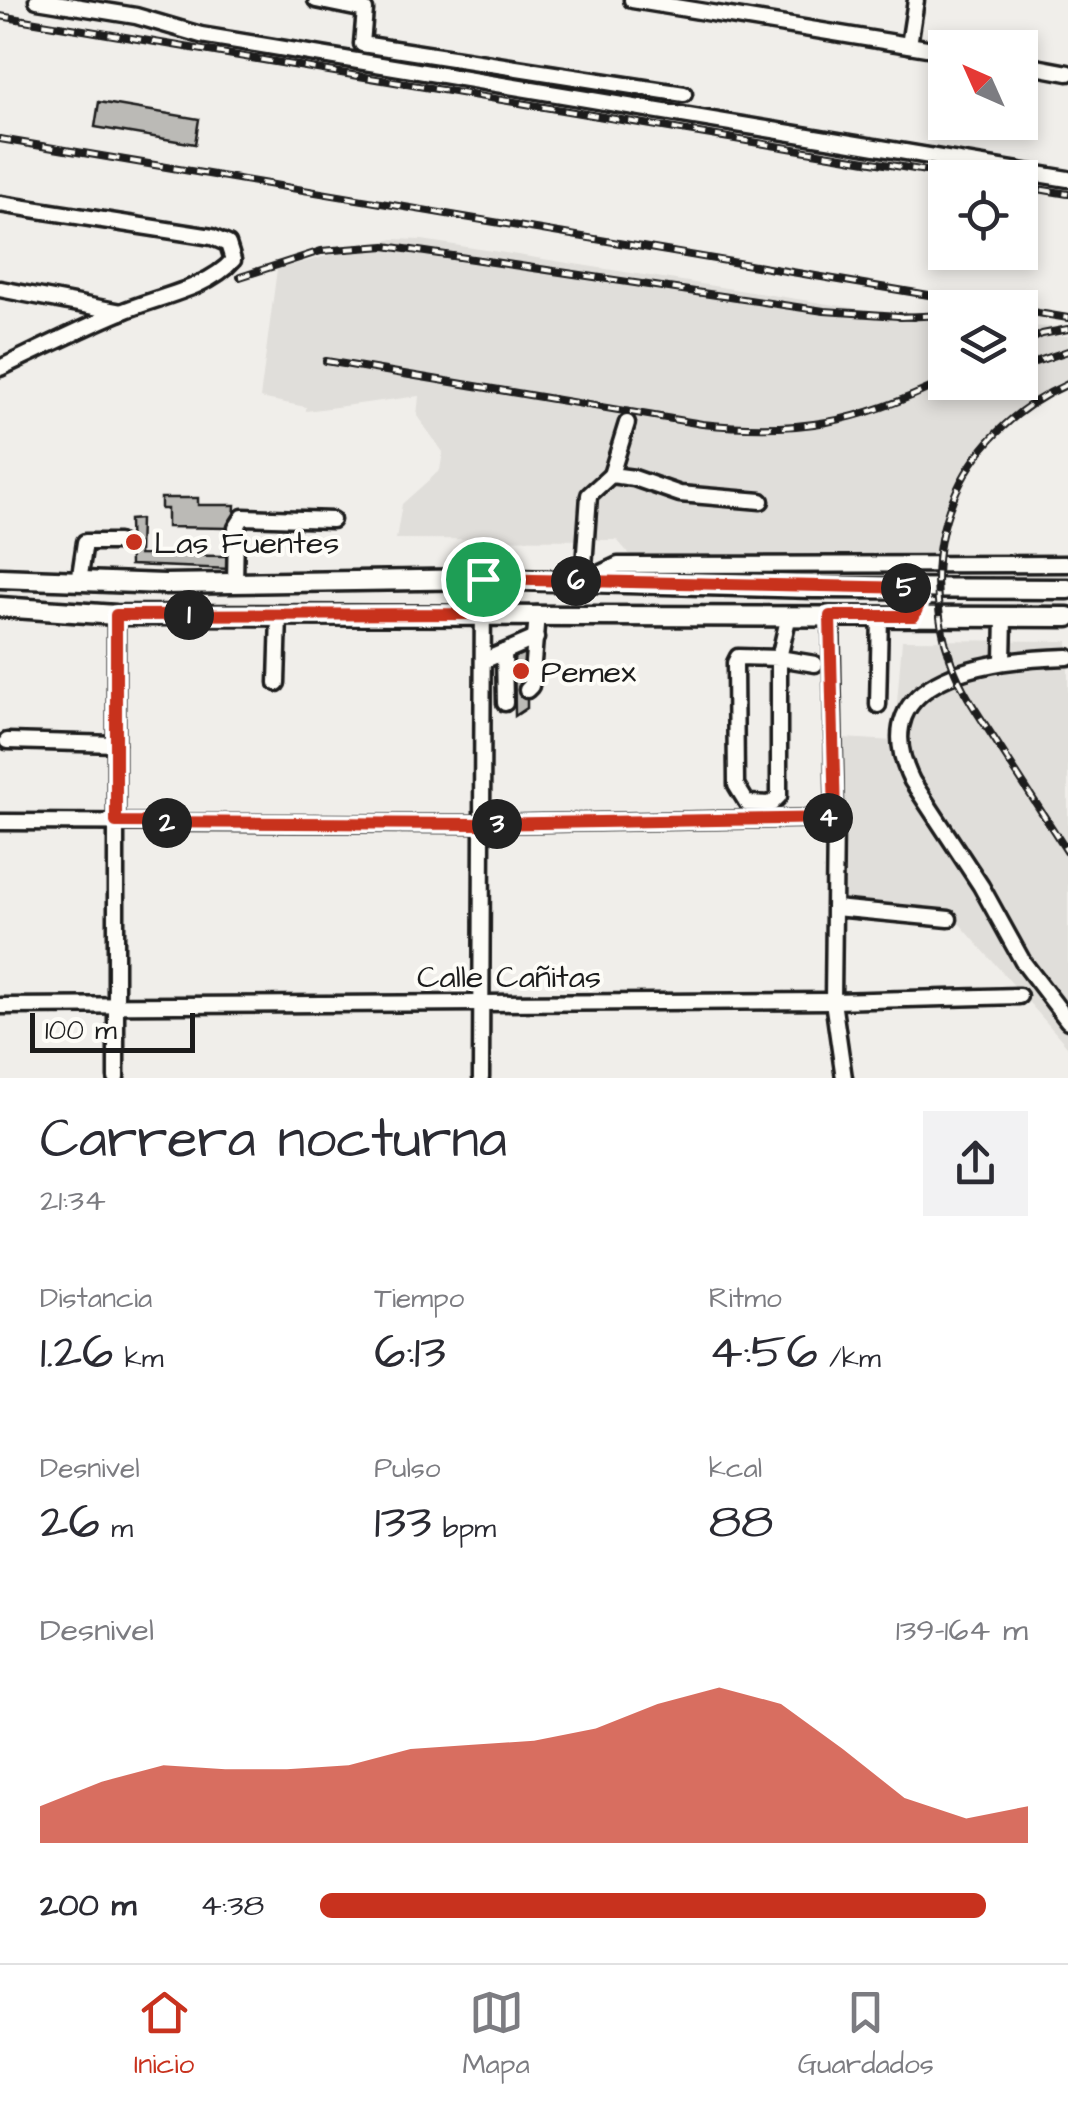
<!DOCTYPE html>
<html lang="es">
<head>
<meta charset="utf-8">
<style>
  :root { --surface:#fff; --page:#f2f2f3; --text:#2b2b33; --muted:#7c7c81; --line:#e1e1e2; --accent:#c8321e }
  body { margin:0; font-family:"Architects Daughter",sans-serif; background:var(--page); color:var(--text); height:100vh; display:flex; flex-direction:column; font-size:38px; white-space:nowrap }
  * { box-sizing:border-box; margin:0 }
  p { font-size:32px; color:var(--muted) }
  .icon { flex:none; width:55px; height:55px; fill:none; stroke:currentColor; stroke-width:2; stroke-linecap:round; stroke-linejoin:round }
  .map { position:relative; height:1078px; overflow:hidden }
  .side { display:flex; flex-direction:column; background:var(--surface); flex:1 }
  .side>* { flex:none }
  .needle { width:65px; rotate:315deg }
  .buttons { position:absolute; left:928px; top:30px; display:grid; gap:20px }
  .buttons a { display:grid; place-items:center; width:110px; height:110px; border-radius:0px; background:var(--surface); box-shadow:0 5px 15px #0003; font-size:50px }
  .scale { position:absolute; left:30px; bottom:25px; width:165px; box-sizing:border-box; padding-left:10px; border:5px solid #1c1c1c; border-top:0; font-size:28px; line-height:35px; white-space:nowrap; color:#1c1c1c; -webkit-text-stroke:8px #fdfcf7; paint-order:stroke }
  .pin { position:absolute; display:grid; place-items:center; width:85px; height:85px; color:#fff; margin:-42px; border:5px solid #fff; border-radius:50%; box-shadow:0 2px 10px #0007 }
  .km { position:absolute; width:50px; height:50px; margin:-25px; border-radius:50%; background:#222; color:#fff; font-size:28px; line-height:50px; text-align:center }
  .round { display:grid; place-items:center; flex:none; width:105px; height:105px; border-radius:0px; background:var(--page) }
  .overview { display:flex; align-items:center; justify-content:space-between; height:170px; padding:0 40px }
  h1 { font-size:55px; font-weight:600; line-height:75px }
  .metrics { display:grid; grid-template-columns:repeat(3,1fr); gap:15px; height:170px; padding:10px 40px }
  .metrics div { display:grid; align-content:center }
  .metrics b { font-size:50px; font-weight:600 }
  .metrics small { font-size:28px; font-weight:400 }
  .metrics p { font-size:28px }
  .chart { height:280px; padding:20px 40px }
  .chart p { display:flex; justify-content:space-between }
  .chart svg { width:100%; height:180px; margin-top:10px; fill:var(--accent); opacity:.7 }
  ul { padding:0 40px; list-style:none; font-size:32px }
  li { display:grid; grid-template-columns:160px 120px 1fr; align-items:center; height:75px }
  li i { height:25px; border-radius:12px; background:var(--accent) }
  .tabs { display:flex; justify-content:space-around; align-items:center; height:140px; border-top:2px solid var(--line); background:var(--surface); font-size:28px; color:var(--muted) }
  .tabs a { display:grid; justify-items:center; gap:5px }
  .tabs .on { color:var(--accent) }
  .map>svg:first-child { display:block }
  .built { fill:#e0deda }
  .building { fill:#bbbab6; stroke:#1c1c1c; stroke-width:2.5 }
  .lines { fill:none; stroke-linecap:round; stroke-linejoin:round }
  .minor-casing { stroke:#1c1c1c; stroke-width:21 }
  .major-casing { stroke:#1c1c1c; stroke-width:25 }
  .minor { stroke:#fdfcf7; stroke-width:14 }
  .major { stroke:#fdfcf7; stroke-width:18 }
  .rail-casing { stroke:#1c1c1c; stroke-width:8 }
  .rail { stroke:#fdfcf7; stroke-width:4; stroke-dasharray:11; stroke-linecap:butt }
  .route-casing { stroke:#fff; stroke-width:20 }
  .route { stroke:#c8321e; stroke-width:12 }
  .poi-dot { fill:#c8321e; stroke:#fdfcf7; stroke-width:4 }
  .labels { text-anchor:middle; stroke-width:8; stroke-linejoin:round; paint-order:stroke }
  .poi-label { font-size:32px; fill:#1c1c1c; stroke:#fdfcf7; text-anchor:start }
  .street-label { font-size:32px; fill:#1c1c1c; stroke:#fdfcf7 }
</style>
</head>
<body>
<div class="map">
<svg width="1068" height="1078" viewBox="0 0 1068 1078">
  <rect width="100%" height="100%" fill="#f0eeea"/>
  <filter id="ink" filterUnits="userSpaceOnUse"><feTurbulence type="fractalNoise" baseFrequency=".01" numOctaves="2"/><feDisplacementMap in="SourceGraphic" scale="20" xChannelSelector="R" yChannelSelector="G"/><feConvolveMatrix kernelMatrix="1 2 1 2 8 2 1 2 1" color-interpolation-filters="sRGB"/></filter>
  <g filter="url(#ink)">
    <g class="built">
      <path d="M 393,239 L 422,240 L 885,313 L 945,319 L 945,382 L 1020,382 L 1020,326 L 1053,327 L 1056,336 L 1068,336 L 1068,389 L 1044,399 L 1014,419 L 989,443 L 972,468 L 948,522 L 941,559 L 632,557 L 617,540 L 396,539 L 402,504 L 440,470 L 443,452 L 417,416 L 419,396 L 306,411 L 306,407 L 260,398 L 277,269 Z"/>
      <path d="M 902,640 L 1068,641 L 1068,1047 L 959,923 L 845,904 L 843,738 L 894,741 Z"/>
    </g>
    <g class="building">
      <path d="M 99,102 L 199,119 L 195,144 L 95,127 Z"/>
      <path d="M 161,498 L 198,498 L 198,505 L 235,505 L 231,569 L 130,565 L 129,520 L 140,519 L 139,555 L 226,556 L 228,528 L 167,527 L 167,509 L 161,509 Z"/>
      <path d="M 527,644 L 527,708 L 515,716 L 514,652 Z"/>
    </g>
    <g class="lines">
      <g class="minor-casing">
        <g id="minor">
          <path d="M 37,0 L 136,16 L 201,35 L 1068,179"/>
          <path d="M 316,0 L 365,10 L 362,44 L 684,94"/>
          <path d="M 632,0 L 945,51"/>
          <path d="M 909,45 L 916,0"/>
          <path d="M 1020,64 L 1068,73"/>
          <path d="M 0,204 L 212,237 L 228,244 L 233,260 C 208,289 156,297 121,312 C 80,329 40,349 0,368"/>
          <path d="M 0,289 L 121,312"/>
          <path d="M 627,423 L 611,475 L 634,478 L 680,494 L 761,501"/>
          <path d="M 611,475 L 589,495 L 583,581 L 618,565 L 1068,564"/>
          <path d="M 79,582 L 85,542 L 118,542"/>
          <path d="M 235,584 L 236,528 L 243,517 L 332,520"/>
          <path d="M 116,615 L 116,1078"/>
          <path d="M 789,615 L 779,658 L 738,657 L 735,663 L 736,785 L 747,803 L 771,804 L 779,796 L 779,658 L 815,664"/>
          <path d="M 831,616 L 835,818 L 833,1001 L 844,1078"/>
          <path d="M 504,652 L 505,703"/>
          <path d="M 1068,657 C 996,659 859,674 912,781 L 981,886 L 1023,962 L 1068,1021"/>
          <path d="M 1003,660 L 1004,617"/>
          <path d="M 483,661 L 536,638"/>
          <path d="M 277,683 L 279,615"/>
          <path d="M 527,690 L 531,686 L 537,614"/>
          <path d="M 878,705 L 880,616"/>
          <path d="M 7,741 L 116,744"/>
          <path d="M 0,822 L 481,824 L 835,818"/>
          <path d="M 835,908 L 949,919"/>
          <path d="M 0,1006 L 833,1001 L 1019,996"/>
          <path d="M 481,1078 L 483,579"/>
        </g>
      </g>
      <g class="major-casing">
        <g id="major">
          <path d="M 0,578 L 164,584 L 483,579 L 813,588 L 1068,589"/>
          <path d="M 0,607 L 116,615 L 1068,617"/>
        </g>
      </g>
      <use href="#minor" class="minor"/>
      <use href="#major" class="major"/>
      <g class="rail-casing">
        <g id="rail">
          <path d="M 0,16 L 968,178"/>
          <path d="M 0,139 L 1006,308"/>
          <path d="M 1020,186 L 1068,194"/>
          <path d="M 240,277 L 321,251 L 385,246 L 824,311 L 914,317"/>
          <path d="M 1020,310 L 1068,318"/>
          <path d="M 900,317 L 945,315"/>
          <path d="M 1020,345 L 1042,334 L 1068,329"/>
          <path d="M 326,361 L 702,424 C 799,434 857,423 945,381"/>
          <path d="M 1020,367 L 1068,351"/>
          <path d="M 1068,384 C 956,434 911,550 952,664 C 962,692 981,718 997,743 C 1021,780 1044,816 1068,853"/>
          <path d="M 933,393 L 972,382"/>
        </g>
      </g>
      <use href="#rail" class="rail"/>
    </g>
  </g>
  <g class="lines" filter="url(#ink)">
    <g class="route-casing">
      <path id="route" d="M 483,579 L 914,588 L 920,602 L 914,616 L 830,616 L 835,818 L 481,824 L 116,822 L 116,615 L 485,614 Z"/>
    </g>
    <use href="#route" class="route"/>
  </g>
  <g class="poi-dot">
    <circle cx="134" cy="542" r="10"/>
    <circle cx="521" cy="671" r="10"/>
  </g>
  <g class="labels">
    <g class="poi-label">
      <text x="154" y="553">Las Fuentes</text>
      <text x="541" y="682">Pemex</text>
    </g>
    <g class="street-label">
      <text x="509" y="987">Calle Cañitas</text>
    </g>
  </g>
</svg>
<div class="buttons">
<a><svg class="needle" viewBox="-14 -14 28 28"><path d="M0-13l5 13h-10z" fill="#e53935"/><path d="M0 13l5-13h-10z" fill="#7c7c81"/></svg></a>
<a><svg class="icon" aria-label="locate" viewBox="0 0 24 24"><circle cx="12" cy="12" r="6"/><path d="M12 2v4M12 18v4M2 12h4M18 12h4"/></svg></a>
<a><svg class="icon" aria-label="layers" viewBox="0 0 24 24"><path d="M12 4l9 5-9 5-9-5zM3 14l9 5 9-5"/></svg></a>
</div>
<div class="scale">100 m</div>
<div class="pin" style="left:483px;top:579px;background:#1e9e55"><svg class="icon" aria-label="arrive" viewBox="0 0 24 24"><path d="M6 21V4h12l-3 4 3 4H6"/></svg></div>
<b class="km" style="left:189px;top:615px">1</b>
<b class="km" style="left:167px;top:823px">2</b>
<b class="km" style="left:497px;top:824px">3</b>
<b class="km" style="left:828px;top:818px">4</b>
<b class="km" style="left:906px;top:588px">5</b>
<b class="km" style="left:576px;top:581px">6</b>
</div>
<section class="side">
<div class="overview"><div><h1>Carrera nocturna</h1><p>21:34</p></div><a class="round"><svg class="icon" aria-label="share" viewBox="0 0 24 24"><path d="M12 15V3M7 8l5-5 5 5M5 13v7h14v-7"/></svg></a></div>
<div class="metrics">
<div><p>Distancia</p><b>1.26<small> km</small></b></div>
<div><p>Tiempo</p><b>6:13</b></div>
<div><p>Ritmo</p><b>4:56<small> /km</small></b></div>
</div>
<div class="metrics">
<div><p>Desnivel</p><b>26<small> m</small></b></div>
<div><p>Pulso</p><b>133<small> bpm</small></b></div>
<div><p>kcal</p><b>88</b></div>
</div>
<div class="chart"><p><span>Desnivel</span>139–164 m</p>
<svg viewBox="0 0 160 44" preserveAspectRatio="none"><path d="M0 44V35L10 29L20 25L30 26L40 26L50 25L60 21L70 20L80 19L90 16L100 10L110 6L120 10L130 21L140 33L150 38L160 35V44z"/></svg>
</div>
<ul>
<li><b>200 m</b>4:38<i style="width:94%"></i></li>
</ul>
</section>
<nav class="tabs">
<a class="on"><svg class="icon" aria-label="home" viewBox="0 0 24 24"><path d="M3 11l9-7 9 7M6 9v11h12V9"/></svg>Inicio</a>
<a><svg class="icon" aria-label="map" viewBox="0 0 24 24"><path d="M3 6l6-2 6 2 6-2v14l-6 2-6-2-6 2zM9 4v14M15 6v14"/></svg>Mapa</a>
<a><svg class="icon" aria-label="saved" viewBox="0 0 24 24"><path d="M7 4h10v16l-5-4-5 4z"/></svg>Guardados</a>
</nav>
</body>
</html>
